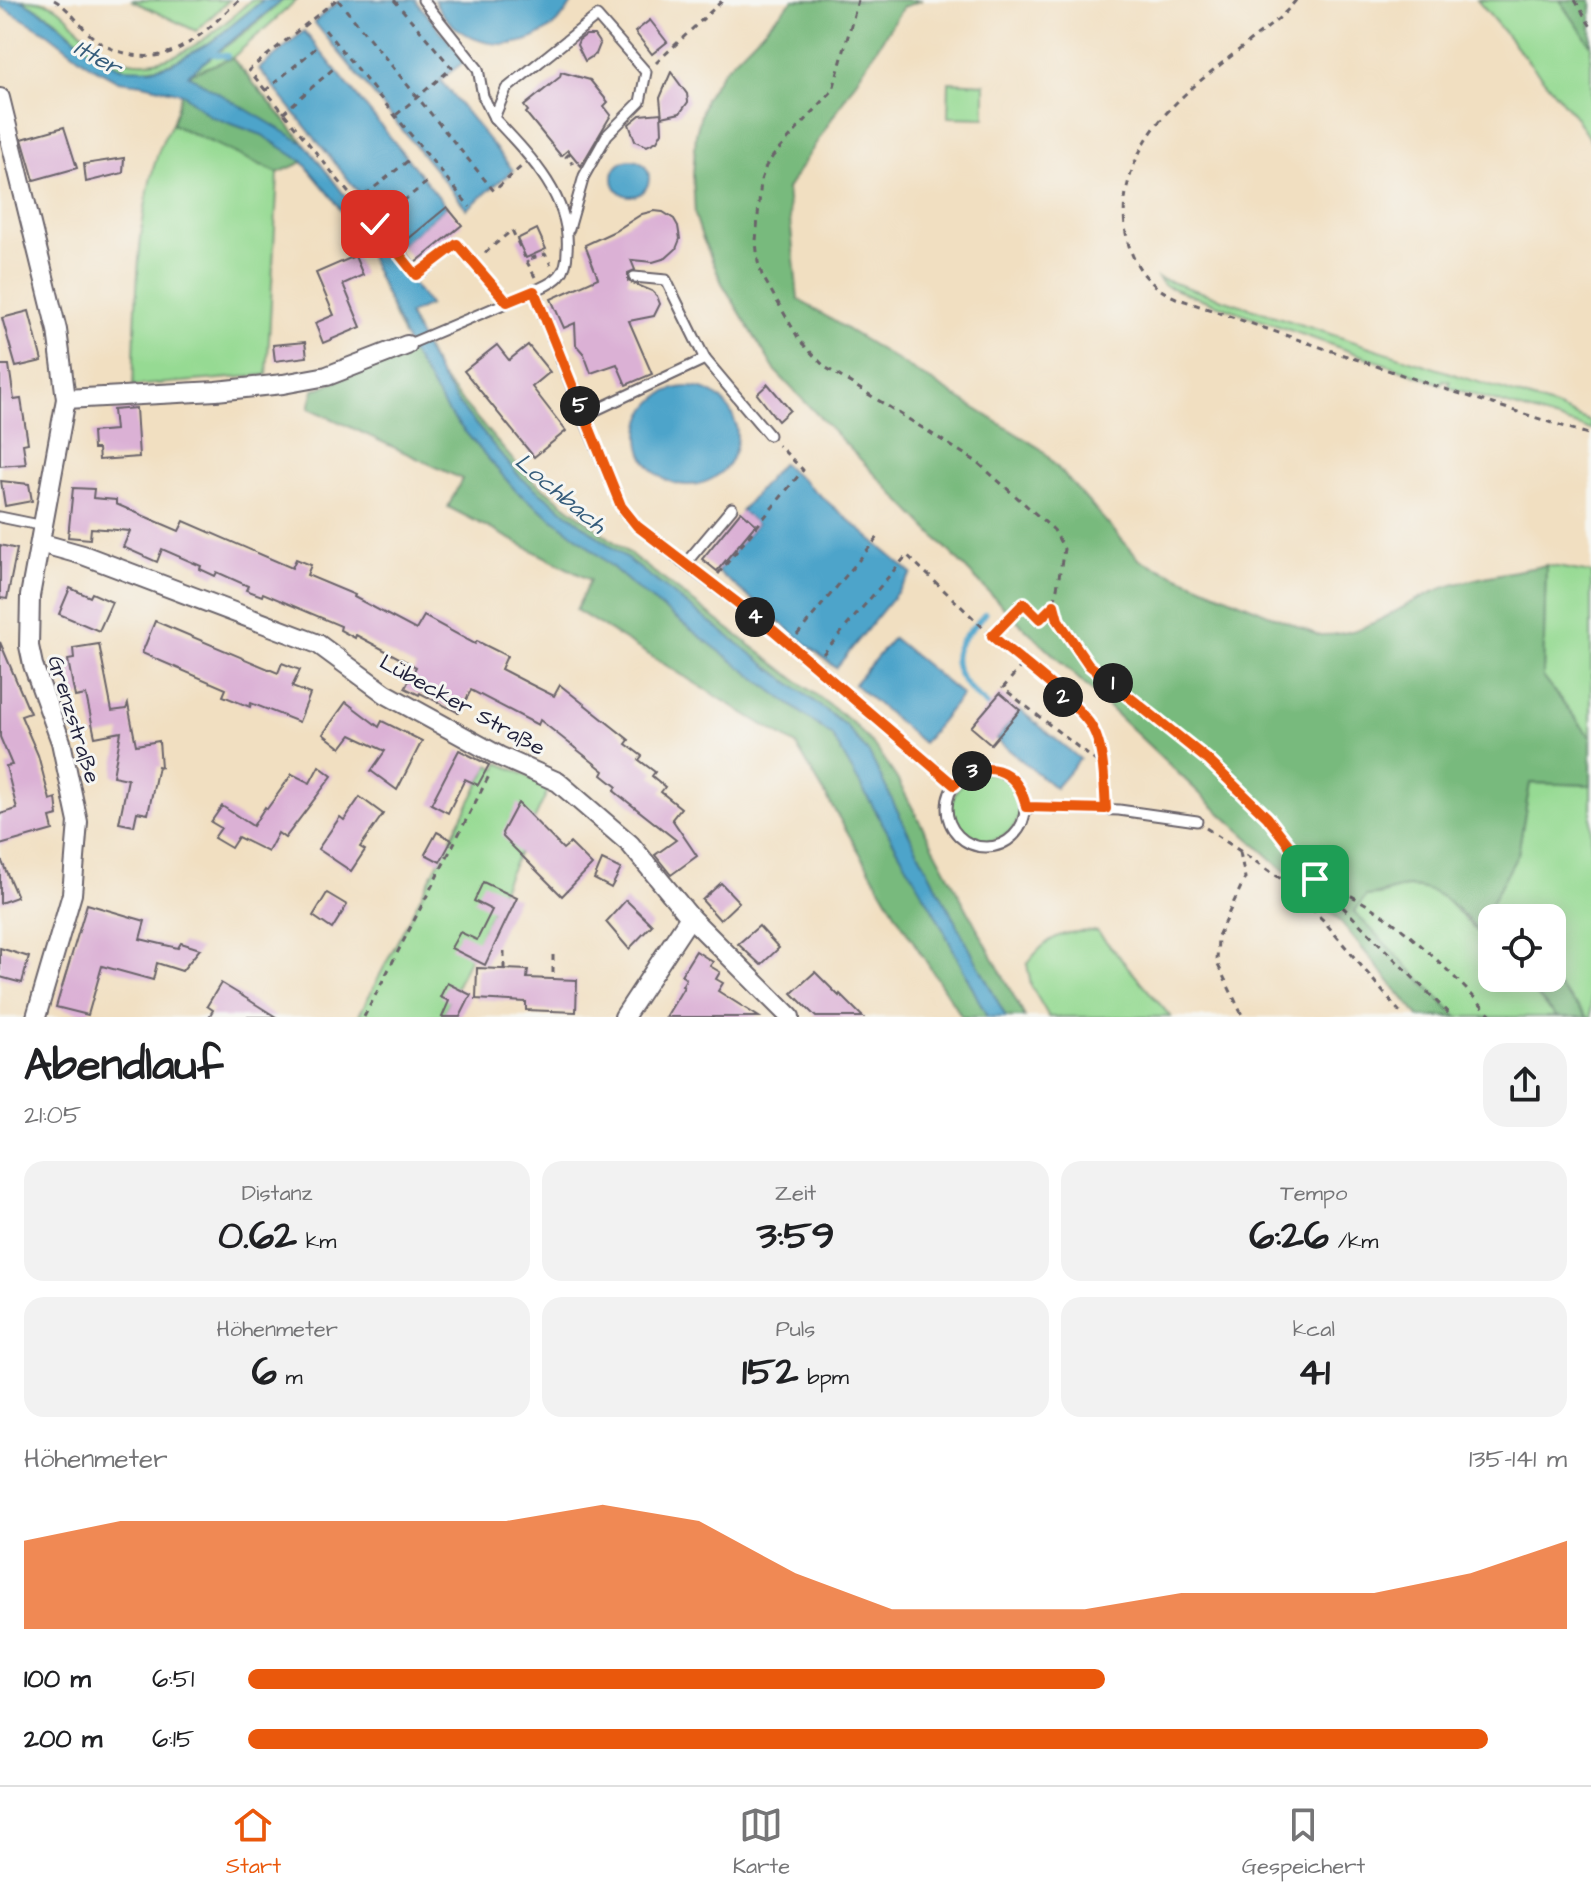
<!DOCTYPE html>
<html lang="de">
<head>
<meta charset="utf-8">
<style>
  :root { --surface:#fff; --page:#f2f2f2; --text:#202124; --muted:#757577; --line:#e0e0e0; --accent:#ea580c }
  body { margin:0; font-family:"Architects Daughter",sans-serif; background:var(--page); color:var(--text); height:100vh; display:flex; flex-direction:column; font-size:30px; white-space:nowrap }
  * { box-sizing:border-box; margin:0 }
  p { font-size:26px; color:var(--muted) }
  .icon { flex:none; width:44px; height:44px; fill:none; stroke:currentColor; stroke-width:2; stroke-linecap:round; stroke-linejoin:round }
  .map { position:relative; height:1017px; overflow:hidden }
  .drawer { display:flex; flex-direction:column; background:var(--surface); flex:1 }
  .drawer>* { flex:none }
  .fabs { position:absolute; left:1478px; top:904px; display:grid; gap:16px }
  .fabs a { display:grid; place-items:center; width:88px; height:88px; border-radius:16px; background:var(--surface); box-shadow:0 4px 20px #0003; font-size:40px }
  .pin { position:absolute; display:grid; place-items:center; width:68px; height:68px; color:#fff; margin:-34px; border-radius:16px; box-shadow:0 4px 12px #0006 }
  .km { position:absolute; width:40px; height:40px; margin:-20px; border-radius:50%; background:#222; color:#fff; font-size:22px; line-height:40px; text-align:center }
  .round { display:grid; place-items:center; flex:none; width:84px; height:84px; border-radius:24px; background:var(--page) }
  .headline { display:flex; align-items:center; justify-content:space-between; height:136px; padding:0 24px }
  h1 { font-size:44px; font-weight:800; line-height:60px }
  .metrics { display:grid; grid-template-columns:repeat(3,1fr); gap:12px; height:136px; padding:8px 24px }
  .metrics div { display:grid; align-content:center; border-radius:20px; background:var(--page); text-align:center }
  .metrics b { font-size:40px; font-weight:800 }
  .metrics small { font-size:22px; font-weight:400 }
  .metrics p { font-size:22px }
  .chart { height:224px; padding:16px 24px }
  .chart p { display:flex; justify-content:space-between }
  .chart svg { width:100%; height:144px; margin-top:8px; fill:var(--accent); opacity:.7 }
  ul { padding:0 24px; list-style:none; font-size:26px }
  li { display:grid; grid-template-columns:128px 96px 1fr; align-items:center; height:60px }
  li i { height:20px; border-radius:10px; background:var(--accent) }
  .tab-bar { display:flex; justify-content:space-around; align-items:center; height:112px; border-top:2px solid var(--line); background:var(--surface); font-size:22px; color:var(--muted) }
  .tab-bar a { display:grid; justify-items:center; gap:4px }
  .tab-bar .current { color:var(--accent) }
  .map>svg:first-child { display:block }
  .green { fill:#96da93; stroke:#5c7e67; stroke-width:2 }
  .forest { fill:#78ba7d; stroke:#4d6e5c; stroke-width:2 }
  .water { fill:#4da4ca; stroke:#386382; stroke-width:2 }
  .lines { fill:none; stroke-linecap:round; stroke-linejoin:round }
  .stream { stroke:#4da4ca; stroke-width:6 }
  .building { fill:#dbb1d5 }
  .lane-casing { stroke:#6a646a; stroke-width:13 }
  .street-casing { stroke:#6a646a; stroke-width:22 }
  .path { stroke:#6a646a; stroke-width:3; stroke-dasharray:6 6; stroke-linecap:butt }
  .lane { stroke:#fff; stroke-width:9 }
  .street { stroke:#fff; stroke-width:18 }
  .route-casing { stroke:#fff; stroke-width:16 }
  .route { stroke:#ea580c; stroke-width:10 }
  .labels { text-anchor:middle; stroke-width:6; stroke-linejoin:round; paint-order:stroke }
  .street-label { font-size:22px; fill:#22223b; stroke:#f6f6f2 }
  .water-label { font-size:24px; font-style:italic; fill:#355c7b; stroke:#f6f6f2 }
</style>
</head>
<body>
<div class="map">
<svg width="1591" height="1017" viewBox="0 0 1591 1017">
  <rect width="100%" height="100%" fill="#f6f6f2"/>
  <filter id="ink" filterUnits="userSpaceOnUse"><feTurbulence type="fractalNoise" baseFrequency=".0125" numOctaves="2"/><feDisplacementMap in="SourceGraphic" scale="16" xChannelSelector="R" yChannelSelector="G"/><feConvolveMatrix kernelMatrix="1 2 1 2 8 2 1 2 1" color-interpolation-filters="sRGB"/></filter>
  <filter id="wash" filterUnits="userSpaceOnUse"><feTurbulence type="fractalNoise" baseFrequency=".006" numOctaves="4" result="noise"/><feDisplacementMap in="SourceGraphic" scale="32" xChannelSelector="R" yChannelSelector="G"/><feGaussianBlur stdDeviation="1.8" result="paint"/><feColorMatrix in="noise" values="0 0 0 0 0 0 0 0 0 0 0 0 0 0 0 0 0 1.4 0 .05"/><feComposite in="paint" operator="in"/></filter>
  <g filter="url(#wash)">
    <rect width="100%" height="100%" fill="#f1dfc1"/>
    <g class="green">
      <path d="M 21,0 C 64,0 62,15 91,41 C 148,92 207,41 251,0 L 263,0 C 219,37 154,97 95,55 C 80,44 68,29 53,18 C 43,11 31,6 21,0 Z"/>
      <path d="M 131,0 L 229,0 L 196,31 Z"/>
      <path d="M 283,0 L 297,0 L 232,58 L 187,75 L 252,27 Z"/>
      <path d="M 1477,0 L 1560,0 L 1591,45 L 1591,142 L 1576,118 Z"/>
      <path d="M 949,82 L 985,84 L 985,118 L 948,117 Z"/>
      <path d="M 172,124 L 278,173 L 267,375 L 133,386 C 136,319 135,178 172,124 Z"/>
      <path d="M 1158,278 L 1558,408 L 1591,422 L 1591,430 L 1448,387 L 1450,382 L 1443,380 L 1441,384 L 1422,377 L 1179,291 L 1164,285 Z"/>
      <path d="M 1546,565 L 1591,573 L 1591,738 L 1543,677 Z"/>
      <path d="M 499,763 L 550,786 L 442,1017 L 358,1017 L 489,765 L 497,769 Z"/>
      <circle cx="986" cy="807" r="34"/>
      <path d="M 1530,783 L 1591,785 L 1591,1017 L 1588,1017 L 1550,978 L 1552,918 L 1494,918 L 1487,911 L 1518,854 Z"/>
      <path d="M 1406,887 L 1429,889 L 1443,897 L 1492,947 L 1492,978 L 1520,978 L 1557,1017 L 1457,1017 L 1354,912 L 1366,896 L 1380,895 Z"/>
      <path d="M 1097,931 L 1171,1017 L 1049,1017 L 1031,986 L 1027,964 C 1049,934 1062,932 1097,931 Z"/>
    </g>
    <g class="forest">
      <path d="M 793,0 L 922,0 L 903,7 L 787,189 L 798,299 L 1041,449 L 1140,560 L 1318,635 C 1367,637 1395,607 1438,590 C 1467,578 1515,572 1546,565 L 1543,677 L 1591,738 L 1591,785 L 1530,783 L 1518,854 L 1487,911 L 1494,918 L 1492,947 C 1469,922 1446,887 1409,887 C 1395,887 1381,895 1366,896 L 1354,912 L 1457,1017 L 1419,1017 L 1337,918 L 1215,808 L 1005,609 L 776,372 L 722,283 L 702,237 L 695,215 L 693,175 L 696,134 L 705,99 L 722,72 Z"/>
      <path d="M 1560,0 L 1591,0 L 1591,45 Z"/>
      <path d="M 232,58 L 305,144 L 429,305 L 408,314 L 417,331 L 403,336 L 366,249 L 332,197 L 303,162 L 278,173 L 172,124 L 187,75 Z"/>
      <path d="M 425,346 L 439,375 L 526,475 L 853,723 L 877,749 L 897,779 L 1025,1017 L 962,1017 L 900,921 L 796,745 L 576,610 L 590,580 L 448,507 L 462,479 L 309,408 L 314,390 Z"/>
      <path d="M 1520,978 L 1550,978 L 1588,1017 L 1557,1017 Z"/>
    </g>
    <g class="water">
      <path d="M 0,0 L 21,0 L 52,18 L 96,56 L 121,68 L 151,69 L 171,64 L 211,42 L 263,0 L 283,0 L 188,75 L 305,144 L 429,305 L 408,315 L 439,375 L 460,406 L 520,477 L 846,726 L 870,755 L 914,844 L 1006,1017 L 987,1017 L 938,919 L 832,736 L 637,589 L 581,540 L 516,491 L 447,411 L 411,352 L 366,249 L 332,197 L 303,162 L 262,135 L 210,116 L 182,93 L 143,84 L 118,81 L 89,65 L 49,34 L 0,6 Z"/>
      <path d="M 340,0 L 415,0 L 465,61 L 440,80 L 513,170 L 467,209 L 314,22 Z"/>
      <path d="M 434,0 L 574,0 C 543,58 464,60 434,0 Z"/>
      <path d="M 304,31 L 447,207 L 401,245 L 259,69 Z"/>
      <circle cx="631" cy="178" r="18"/>
      <circle cx="688" cy="436" r="49"/>
      <path d="M 782,463 L 912,574 L 836,668 L 717,571 L 756,524 L 741,511 Z"/>
      <path d="M 893,638 L 962,695 L 923,743 L 854,684 Z"/>
      <path d="M 1020,710 L 1080,759 L 1055,788 L 996,739 Z"/>
    </g>
    <g class="lines">
      <g class="stream">
        <path d="M 209,53 L 227,56"/>
        <path d="M 985,614 C 977,624 966,633 960,643 C 944,668 972,693 989,707"/>
      </g>
    </g>
    <g id="blocks">
      <g class="building">
        <path d="M 650,20 L 667,42 L 652,54 L 635,32 Z"/>
        <path d="M 586,35 L 594,35 L 600,44 L 596,54 L 585,61 L 577,45 L 579,40 Z"/>
        <path d="M 561,72 L 590,80 L 608,102 L 604,106 L 611,115 L 581,166 L 568,150 L 561,156 L 526,113 L 528,111 L 524,106 L 560,77 Z"/>
        <path d="M 671,72 L 687,94 L 688,102 L 680,113 L 662,117 L 660,98 Z"/>
        <path d="M 661,113 L 662,132 L 657,141 L 647,146 L 635,141 L 629,124 L 640,115 Z"/>
        <path d="M 64,127 L 77,168 L 34,180 L 22,139 Z"/>
        <path d="M 124,158 L 123,173 L 86,182 L 84,164 Z"/>
        <path d="M 447,207 L 462,225 L 415,263 L 401,245 Z"/>
        <path d="M 654,211 L 663,212 L 674,219 L 678,226 L 680,239 L 676,249 L 666,258 L 653,262 L 631,260 L 635,270 L 628,273 L 628,281 L 652,291 L 657,296 L 660,304 L 654,316 L 629,321 L 652,374 L 626,385 L 617,364 L 591,373 L 584,354 L 576,345 L 575,323 L 564,328 L 551,299 L 598,278 L 585,245 L 615,231 L 642,214 Z"/>
        <path d="M 537,229 L 546,249 L 526,258 L 517,239 Z"/>
        <path d="M 355,256 L 363,275 L 343,284 L 361,327 L 323,343 L 315,323 L 334,315 L 316,273 Z"/>
        <path d="M 29,311 L 42,361 L 16,367 L 2,318 Z"/>
        <path d="M 305,342 L 307,357 L 275,361 L 273,345 Z"/>
        <path d="M 497,345 L 509,360 L 528,345 L 550,372 L 532,387 L 566,431 L 534,457 L 464,371 Z"/>
        <path d="M 0,365 L 9,365 L 14,400 L 21,399 L 28,443 L 23,444 L 26,464 L 0,466 Z"/>
        <path d="M 768,384 L 790,410 L 778,421 L 757,394 Z"/>
        <path d="M 136,408 L 139,457 L 99,460 L 98,449 L 93,449 L 92,432 L 115,430 L 113,410 Z"/>
        <path d="M 1,481 L 29,484 L 32,501 L 5,506 Z"/>
        <path d="M 73,488 L 94,489 L 93,498 L 116,500 L 116,504 L 179,531 L 184,521 L 292,568 L 296,559 L 311,565 L 307,575 L 355,595 L 354,597 L 416,630 L 424,616 L 475,644 L 477,641 L 507,656 L 501,669 L 530,684 L 554,696 L 560,685 L 629,740 L 626,744 L 642,756 L 639,760 L 655,772 L 652,776 L 665,787 L 661,792 L 681,808 L 672,819 L 697,856 L 671,875 L 655,855 L 676,840 L 614,791 L 617,787 L 602,775 L 604,771 L 540,720 L 538,725 L 471,690 L 459,713 L 420,693 L 419,695 L 405,688 L 416,667 L 356,635 L 355,638 L 340,630 L 341,626 L 263,593 L 262,596 L 246,590 L 248,586 L 217,572 L 215,576 L 200,569 L 201,566 L 162,549 L 157,562 L 123,547 L 130,531 L 91,528 L 90,539 L 68,537 Z"/>
        <path d="M 741,511 L 756,524 L 717,571 L 702,559 Z"/>
        <path d="M 0,545 L 17,549 L 7,599 L 0,598 Z"/>
        <path d="M 70,588 L 90,597 L 92,593 L 112,602 L 99,631 L 59,614 Z"/>
        <path d="M 155,621 L 278,673 L 282,663 L 300,670 L 292,687 L 310,694 L 299,722 L 251,703 L 250,707 L 223,696 L 226,689 L 142,653 Z"/>
        <path d="M 0,642 L 30,713 L 21,716 L 38,755 L 50,800 L 56,798 L 58,816 L 50,818 L 53,830 L 0,845 L 0,814 L 17,809 L 6,766 L 12,765 L 0,737 Z"/>
        <path d="M 99,644 L 112,711 L 126,709 L 128,704 L 136,745 L 159,741 L 161,767 L 158,766 L 148,814 L 137,812 L 134,826 L 119,823 L 128,779 L 113,776 L 121,732 L 95,737 L 86,695 L 75,697 L 68,660 L 74,659 L 73,648 Z"/>
        <path d="M 1000,693 L 1020,710 L 991,744 L 971,727 Z"/>
        <path d="M 346,702 L 379,727 L 382,721 L 422,741 L 397,790 L 371,771 L 385,751 L 351,735 L 341,748 L 323,734 Z"/>
        <path d="M 459,750 L 489,765 L 478,785 L 465,779 L 448,813 L 431,804 Z"/>
        <path d="M 319,766 L 332,776 L 285,838 L 278,833 L 268,852 L 238,837 L 231,848 L 214,838 L 221,828 L 211,822 L 222,806 L 253,826 L 265,807 L 267,809 L 292,774 L 310,783 Z"/>
        <path d="M 360,797 L 383,814 L 360,847 L 365,850 L 351,871 L 318,849 L 340,817 L 344,820 Z"/>
        <path d="M 518,803 L 563,849 L 570,843 L 592,865 L 562,896 L 503,837 L 502,833 Z"/>
        <path d="M 437,832 L 452,840 L 440,862 L 425,854 Z"/>
        <path d="M 0,857 L 17,897 L 0,903 Z"/>
        <path d="M 602,860 L 621,869 L 611,888 L 594,879 Z"/>
        <path d="M 483,882 L 517,898 L 485,965 L 451,948 L 460,932 L 477,940 L 492,910 L 474,901 Z"/>
        <path d="M 721,883 L 739,902 L 720,920 L 702,900 Z"/>
        <path d="M 327,893 L 347,905 L 332,929 L 313,916 Z"/>
        <path d="M 626,900 L 652,925 L 629,949 L 606,922 Z"/>
        <path d="M 87,904 L 145,921 L 140,939 L 178,948 L 181,943 L 200,949 L 182,971 L 157,963 L 153,980 L 102,966 L 88,1015 L 56,1007 Z"/>
        <path d="M 759,926 L 779,948 L 761,965 L 738,944 Z"/>
        <path d="M 0,948 L 29,957 L 22,983 L 0,977 Z"/>
        <path d="M 696,951 L 713,962 L 710,966 L 720,972 L 716,979 L 723,983 L 718,991 L 759,1017 L 666,1017 L 684,987 L 682,986 L 686,979 L 681,975 Z"/>
        <path d="M 477,968 L 528,970 L 527,978 L 577,980 L 576,1012 L 526,1010 L 526,1002 L 476,999 Z"/>
        <path d="M 815,972 L 839,996 L 840,994 L 863,1017 L 816,1017 L 792,993 Z"/>
        <path d="M 221,983 L 249,1000 L 276,1017 L 209,1017 L 213,1010 L 207,1006 Z"/>
        <path d="M 447,983 L 471,995 L 460,1017 L 442,1017 L 449,1001 L 440,997 Z"/>
      </g>
    </g>
  </g>
  <g filter="url(#ink)">
    <use href="#blocks" fill-opacity="0" stroke="#6a646a" stroke-width="2"/>
    <g class="lines">
      <g class="lane-casing">
        <g id="lane">
          <path d="M 423,0 L 478,69 L 483,96 L 494,118"/>
          <path d="M 422,272 L 457,244 L 507,302"/>
          <path d="M 534,291 C 542,287 554,283 560,275 C 566,268 567,259 567,251 C 572,198 528,154 494,118 L 506,89 L 597,16 L 646,72 L 640,102 L 607,135 L 584,176 L 569,229"/>
          <path d="M 407,345 L 534,291 L 583,416 L 705,359 L 666,280 L 634,277"/>
          <path d="M 705,359 L 769,435"/>
          <path d="M 583,416 L 621,506 L 637,526 L 685,564 L 732,508"/>
          <path d="M 0,517 L 44,526"/>
          <path d="M 685,564 L 773,630 L 954,785"/>
          <circle cx="986" cy="808" r="39"/>
          <path d="M 1026,807 L 1119,810 L 1197,821"/>
        </g>
      </g>
      <g class="street-casing">
        <g id="street">
          <path d="M 0,98 L 57,330 L 66,399 L 30,596 L 29,646 L 33,665 L 61,742 L 78,822 L 72,894 L 36,1017"/>
          <path d="M 66,399 L 216,391 L 283,384 L 327,376 L 407,345"/>
          <path d="M 40,543 L 83,555 L 318,644 L 386,694 L 499,756 L 558,782 L 630,844 L 690,917 L 790,1017"/>
          <path d="M 624,1017 L 690,917"/>
        </g>
      </g>
      <g class="path">
        <path d="M 54,0 C 71,9 79,26 94,38 C 105,48 120,52 133,55 C 178,64 209,27 239,0"/>
        <path d="M 336,0 L 249,70 L 408,266"/>
        <path d="M 338,0 L 494,191 L 522,166"/>
        <path d="M 394,0 L 452,68 L 396,115"/>
        <path d="M 858,0 L 833,90 L 773,156 L 766,166 L 761,180 L 756,241 L 758,262 L 762,275 L 800,341 L 825,367 L 977,462 L 1054,530 L 1064,549 L 1054,605 L 1058,620 L 1089,665 L 1208,760 L 1267,817 L 1315,879 L 1452,1017"/>
        <path d="M 1296,0 C 1283,17 1266,29 1250,41 C 1207,76 1158,108 1136,160 C 1125,186 1121,211 1127,238 C 1133,266 1150,287 1176,298 L 1426,383 L 1591,435"/>
        <path d="M 1575,0 L 1591,27"/>
        <path d="M 325,30 L 470,207"/>
        <path d="M 656,63 L 723,0"/>
        <path d="M 265,91 L 317,47"/>
        <path d="M 283,113 L 334,68"/>
        <path d="M 570,153 L 566,157 L 573,164"/>
        <path d="M 356,202 L 409,160"/>
        <path d="M 375,224 L 427,182"/>
        <path d="M 485,253 L 512,230 L 526,260"/>
        <path d="M 535,277 L 526,260 L 545,254 L 551,265"/>
        <path d="M 718,574 L 803,470 L 778,445"/>
        <path d="M 797,635 L 878,537"/>
        <path d="M 992,636 C 1015,656 1082,706 1094,730 C 1103,749 1103,776 1105,797"/>
        <path d="M 823,654 L 907,555 L 992,636 L 1024,603 L 1040,619 L 1054,605"/>
        <path d="M 1022,665 L 1003,688 L 1102,766"/>
        <path d="M 1206,828 L 1280,878 L 1323,920 L 1404,1017"/>
        <path d="M 1240,852 L 1245,878 L 1218,936 L 1217,963 L 1243,1017"/>
        <path d="M 1318,881 C 1390,907 1441,963 1493,1017"/>
        <path d="M 553,955 L 553,979"/>
        <path d="M 504,969 L 504,951"/>
        <path d="M 364,1017 L 491,772"/>
      </g>
      <use href="#lane" class="lane"/>
      <use href="#street" class="street"/>
    </g>
  </g>
  <g class="lines" filter="url(#ink)">
    <g class="route-casing">
      <path id="route" d="M 375,224 L 416,275 L 457,244 L 507,302 L 534,291 L 621,506 L 637,526 L 773,630 L 954,785 C 983,756 1019,768 1026,807 L 1106,809 C 1104,784 1105,752 1093,729 C 1081,705 1016,657 992,636 L 1024,603 L 1040,619 L 1054,605 L 1058,620 L 1089,665 L 1208,760 L 1267,817 L 1315,879"/>
    </g>
    <use href="#route" class="route"/>
  </g>
  <g class="labels">
    <g class="street-label">
      <text transform="translate(463 704) rotate(29)" y="8">Lübecker Straße</text>
      <text transform="translate(75 719) rotate(73)" y="8">Grenzstraße</text>
    </g>
    <g class="water-label">
      <text transform="translate(98 57) rotate(29)" y="8">Itter</text>
      <text transform="translate(561 493) rotate(40)" y="8">Lochbach</text>
    </g>
  </g>
</svg>
<div class="fabs">
<a><svg class="icon" aria-label="locate" viewBox="0 0 24 24"><circle cx="12" cy="12" r="6"/><path d="M12 2v4M12 18v4M2 12h4M18 12h4"/></svg></a>
</div>
<div class="pin" style="left:1315px;top:879px;background:#1e9e55"><svg class="icon" aria-label="arrive" viewBox="0 0 24 24"><path d="M6 21V4h12l-3 4 3 4H6"/></svg></div>
<div class="pin" style="left:375px;top:224px;background:#d93025"><svg class="icon" aria-label="check" viewBox="0 0 24 24"><path d="M5 12l5 5 9-10"/></svg></div>
<b class="km" style="left:1113px;top:683px">1</b>
<b class="km" style="left:1063px;top:697px">2</b>
<b class="km" style="left:972px;top:771px">3</b>
<b class="km" style="left:755px;top:617px">4</b>
<b class="km" style="left:580px;top:406px">5</b>
</div>
<section class="drawer">
<div class="headline"><div><h1>Abendlauf</h1><p>21:05</p></div><a class="round"><svg class="icon" aria-label="share" viewBox="0 0 24 24"><path d="M12 15V3M7 8l5-5 5 5M5 13v7h14v-7"/></svg></a></div>
<div class="metrics">
<div><p>Distanz</p><b>0.62<small> km</small></b></div>
<div><p>Zeit</p><b>3:59</b></div>
<div><p>Tempo</p><b>6:26<small> /km</small></b></div>
</div>
<div class="metrics">
<div><p>Höhenmeter</p><b>6<small> m</small></b></div>
<div><p>Puls</p><b>152<small> bpm</small></b></div>
<div><p>kcal</p><b>41</b></div>
</div>
<div class="chart"><p><span>Höhenmeter</span>135–141 m</p>
<svg viewBox="0 0 160 44" preserveAspectRatio="none"><path d="M0 44V17L10 11L20 11L30 11L40 11L50 11L60 6L70 11L80 27L90 38L100 38L110 38L120 33L130 33L140 33L150 27L160 17V44z"/></svg>
</div>
<ul>
<li><b>100 m</b>6:51<i style="width:65%"></i></li>
<li><b>200 m</b>6:15<i style="width:94%"></i></li>
</ul>
</section>
<nav class="tab-bar">
<a class="current"><svg class="icon" aria-label="home" viewBox="0 0 24 24"><path d="M3 11l9-7 9 7M6 9v11h12V9"/></svg>Start</a>
<a><svg class="icon" aria-label="map" viewBox="0 0 24 24"><path d="M3 6l6-2 6 2 6-2v14l-6 2-6-2-6 2zM9 4v14M15 6v14"/></svg>Karte</a>
<a><svg class="icon" aria-label="saved" viewBox="0 0 24 24"><path d="M7 4h10v16l-5-4-5 4z"/></svg>Gespeichert</a>
</nav>
</body>
</html>
